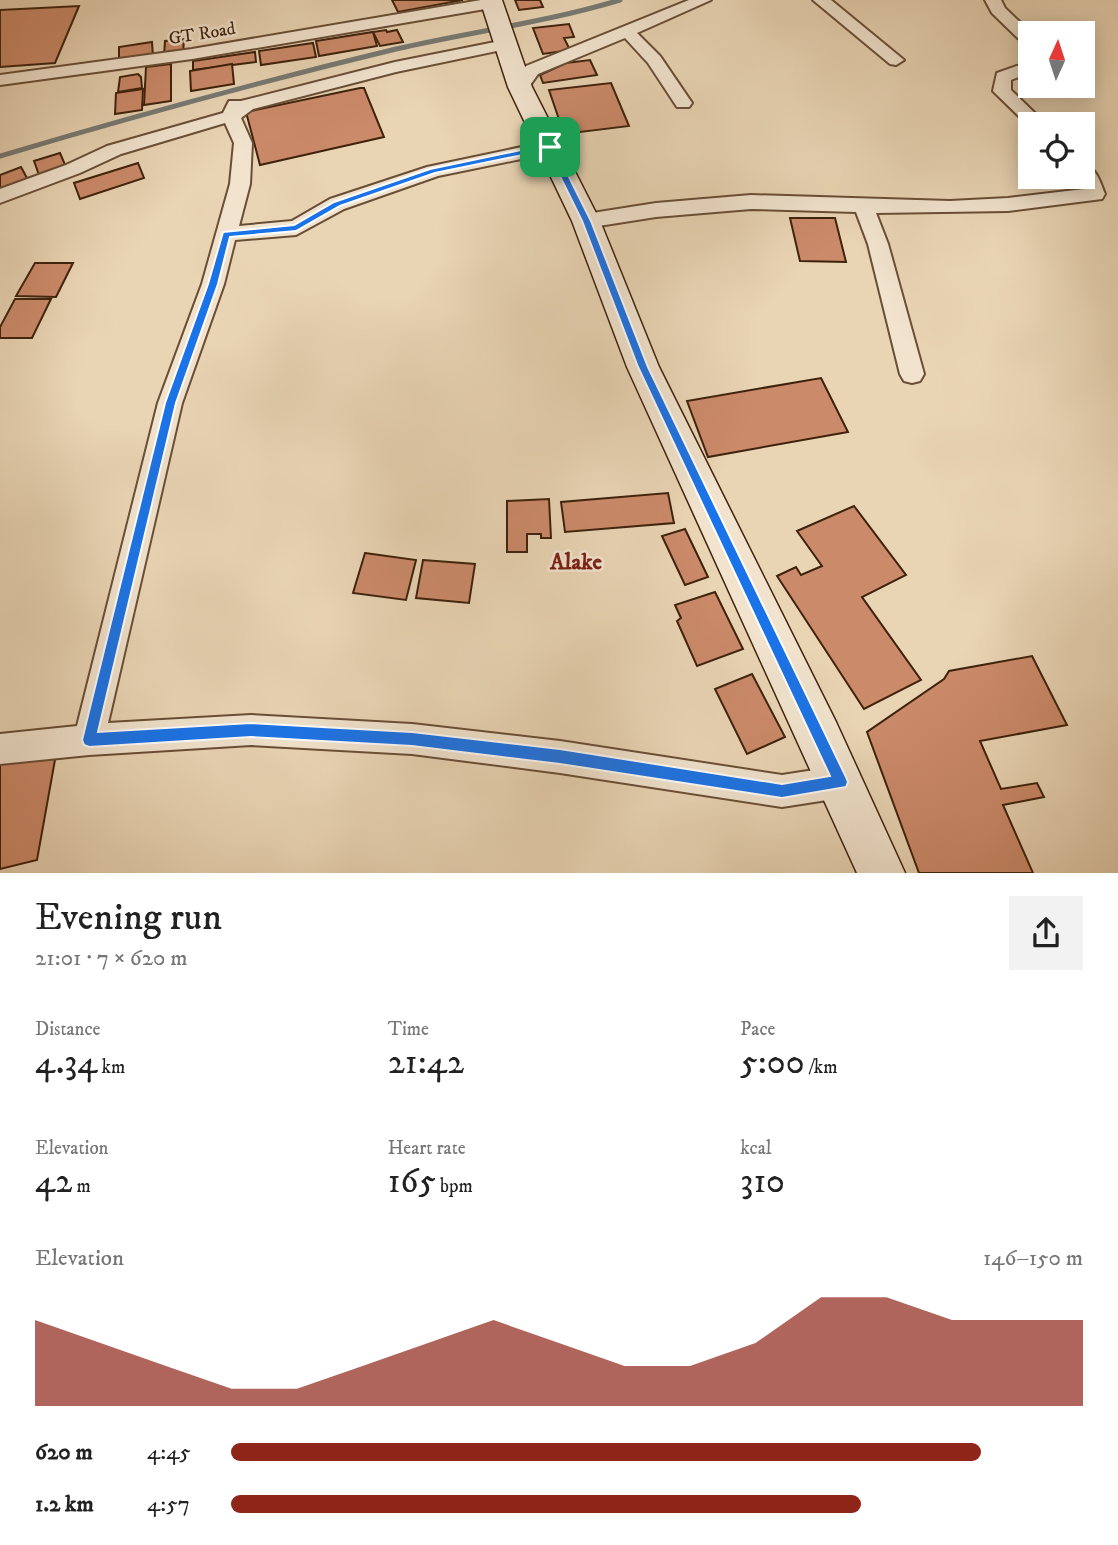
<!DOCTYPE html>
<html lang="en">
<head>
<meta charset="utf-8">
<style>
  :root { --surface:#fff; --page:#f2f2f2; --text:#222; --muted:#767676; --accent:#8f2418 }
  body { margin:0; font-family:"IM FELL DW Pica",serif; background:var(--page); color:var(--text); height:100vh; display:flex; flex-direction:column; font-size:26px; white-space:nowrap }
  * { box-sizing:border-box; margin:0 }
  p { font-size:23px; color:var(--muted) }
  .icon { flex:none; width:38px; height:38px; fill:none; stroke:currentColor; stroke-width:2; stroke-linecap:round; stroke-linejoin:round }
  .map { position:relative; height:873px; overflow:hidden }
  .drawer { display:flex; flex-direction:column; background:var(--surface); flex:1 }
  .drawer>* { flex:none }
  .needle { width:46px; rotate:3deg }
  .tools { position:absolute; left:1018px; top:21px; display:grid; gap:14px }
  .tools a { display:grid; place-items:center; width:77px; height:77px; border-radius:0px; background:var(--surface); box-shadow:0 4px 18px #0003; font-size:35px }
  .pin { position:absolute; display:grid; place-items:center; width:60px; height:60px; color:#fff; margin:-30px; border-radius:14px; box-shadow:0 4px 10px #0006 }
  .round { display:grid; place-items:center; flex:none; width:74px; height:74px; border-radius:0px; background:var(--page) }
  .headline { display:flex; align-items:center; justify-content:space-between; height:119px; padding:0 35px }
  h1 { font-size:38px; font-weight:600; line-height:52px }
  .figures { display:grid; grid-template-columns:repeat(3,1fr); gap:10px; height:119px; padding:7px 35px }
  .figures div { display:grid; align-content:center }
  .figures b { font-size:35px; font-weight:600 }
  .figures small { font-size:19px; font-weight:400 }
  .figures p { font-size:19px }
  .chart { height:196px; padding:14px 35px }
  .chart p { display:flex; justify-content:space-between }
  .chart svg { width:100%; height:126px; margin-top:7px; fill:var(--accent); opacity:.7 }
  ul { padding:0 35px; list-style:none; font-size:23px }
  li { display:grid; grid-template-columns:112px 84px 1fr; align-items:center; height:52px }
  li i { height:18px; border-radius:9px; background:var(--accent) }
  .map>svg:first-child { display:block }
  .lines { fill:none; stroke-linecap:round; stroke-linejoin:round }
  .stream { stroke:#777a74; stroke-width:5 }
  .building { fill:#cb8a6a; stroke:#3e220c; stroke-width:2 }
  .street-casing { stroke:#694e36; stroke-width:4 }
  .secondary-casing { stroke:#3e220c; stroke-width:3 }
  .street { fill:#f1e3ce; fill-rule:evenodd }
  .secondary { fill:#f1e3ce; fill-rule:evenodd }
  .route { fill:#1a73e8; stroke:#fff; stroke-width:2; fill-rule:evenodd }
  .labels { text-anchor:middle; stroke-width:5; stroke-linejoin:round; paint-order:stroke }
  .far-street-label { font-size:18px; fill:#3e220c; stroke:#f1e3ce }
  .neighbourhood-label { font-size:23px; font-weight:bold; fill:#7a1f14; stroke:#f1e3ce }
</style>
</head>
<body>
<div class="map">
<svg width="1118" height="873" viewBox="0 0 1118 873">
  <rect width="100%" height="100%" fill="#e9d4b4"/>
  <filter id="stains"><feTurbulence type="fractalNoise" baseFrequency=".00286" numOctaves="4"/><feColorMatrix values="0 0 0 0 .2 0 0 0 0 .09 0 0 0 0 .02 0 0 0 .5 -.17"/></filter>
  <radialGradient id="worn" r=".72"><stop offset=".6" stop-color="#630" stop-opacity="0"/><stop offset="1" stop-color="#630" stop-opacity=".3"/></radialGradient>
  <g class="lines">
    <path class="stream" d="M 0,156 C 131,117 263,81 396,49 C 470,32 547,22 620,0"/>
  </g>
  <g class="building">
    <path d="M 392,0 L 463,0 L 398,12 Z"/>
    <path d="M 515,0 L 540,0 L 543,7 L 519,10 Z"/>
    <path d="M 79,6 L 55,63 L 0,67 L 0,10 Z"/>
    <path d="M 569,24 L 574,37 L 564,38 L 570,50 L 543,54 L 533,28 Z"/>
    <path d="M 386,30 L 387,32 L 397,30 L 403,42 L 380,46 L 373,32 Z"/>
    <path d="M 373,32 L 377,46 L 319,56 L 316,41 Z"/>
    <path d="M 184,39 L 183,54 L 164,56 L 165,41 Z"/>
    <path d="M 152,42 L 153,57 L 119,62 L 119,47 Z"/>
    <path d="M 313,43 L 316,57 L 261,65 L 259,51 Z"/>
    <path d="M 255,52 L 256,62 L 193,70 L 193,61 Z"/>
    <path d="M 590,60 L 597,75 L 543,83 L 540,75 L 566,63 Z"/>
    <path d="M 171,64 L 171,101 L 144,105 L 146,67 Z"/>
    <path d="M 232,64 L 234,84 L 191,91 L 190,71 Z"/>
    <path d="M 138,74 L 141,77 L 142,88 L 118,92 L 120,77 Z"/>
    <path d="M 611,83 L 629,126 L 564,134 L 549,90 Z"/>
    <path d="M 360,88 L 364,88 L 384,137 L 260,165 L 246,112 Z"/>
    <path d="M 143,89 L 142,110 L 115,114 L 116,93 Z"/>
    <path d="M 60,153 L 66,167 L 39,175 L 34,161 Z"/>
    <path d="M 138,163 L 144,178 L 80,199 L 74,183 Z"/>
    <path d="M 21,167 L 28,180 L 0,190 L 0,175 Z"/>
    <path d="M 790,218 L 835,218 L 846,262 L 800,261 Z"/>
    <path d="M 35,263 L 73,263 L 56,297 L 16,296 Z"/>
    <path d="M 15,299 L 51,299 L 32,338 L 0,338 L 0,327 Z"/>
    <path d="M 821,378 L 848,432 L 708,457 L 687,401 Z"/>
    <path d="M 668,493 L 674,523 L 565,532 L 561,502 Z"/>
    <path d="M 549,499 L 551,538 L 541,538 L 541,534 L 527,534 L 527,552 L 507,552 L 507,501 Z"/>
    <path d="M 854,506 L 906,575 L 862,597 L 921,680 L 864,709 L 777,576 L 796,567 L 801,575 L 822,566 L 797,531 Z"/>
    <path d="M 685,529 L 708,577 L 685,585 L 662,536 Z"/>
    <path d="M 365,553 L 416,560 L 406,600 L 353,593 Z"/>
    <path d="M 423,560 L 475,564 L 469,603 L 416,598 Z"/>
    <path d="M 715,592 L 743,649 L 697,666 L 677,621 L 681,618 L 675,605 Z"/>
    <path d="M 1032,656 L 1067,725 L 980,741 L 1001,789 L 1037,783 L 1044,797 L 1003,805 L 1033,873 L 919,873 L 867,732 L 944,679 L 949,671 Z"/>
    <path d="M 752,674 L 785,737 L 747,754 L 715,689 Z"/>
    <path d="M 58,743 L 37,860 L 0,869 L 0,749 Z"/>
  </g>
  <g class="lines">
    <g class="street-casing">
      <g id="street">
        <path d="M 481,0 L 497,0 L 499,3 L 491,8 L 192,59 L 0,85 L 0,75 L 192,49 Z"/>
        <path d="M 689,0 L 711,0 L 637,33 L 660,56 L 692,103 L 689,107 L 677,107 L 648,63 L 625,38 L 538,74 L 526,91 L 520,92 L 511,87 L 526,66 Z"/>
        <path d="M 813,0 L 831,0 L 904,60 L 896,65 L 890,64 Z"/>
        <path d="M 985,0 L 1001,0 L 1005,8 L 1031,33 L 1031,47 L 1025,45 L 992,13 Z"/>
        <path d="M 505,40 L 513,45 L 511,48 L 396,72 L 253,109 L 241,118 L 252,143 L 250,184 L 239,226 L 292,221 L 330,199 L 427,167 L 550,141 L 559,147 L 550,153 L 438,176 L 344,209 L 296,235 L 235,240 L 224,284 L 182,403 L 108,723 L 251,715 L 412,724 L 560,741 L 782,775 L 840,766 L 851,771 L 856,782 L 851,793 L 840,798 L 782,807 L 560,773 L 412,754 L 251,745 L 89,755 L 0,764 L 0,734 L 77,726 L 158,403 L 202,284 L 230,184 L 234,143 L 225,123 L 121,154 L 80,173 L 0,203 L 0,189 L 66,165 L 107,146 L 223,113 L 229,101 L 241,101 L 395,62 Z"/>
        <path d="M 1031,61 L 1031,72 L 1011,80 L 1011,90 L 1046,124 L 1031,124 L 1031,128 L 993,91 L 997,73 Z"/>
        <path d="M 1083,164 C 1097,168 1100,182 1105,194 L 1102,199 L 1008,211 L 876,213 L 888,244 L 924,374 L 920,381 L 912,383 L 904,381 L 900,374 L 868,244 L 856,212 L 751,209 L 656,217 L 586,228 L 579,226 L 576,221 L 579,216 L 586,214 L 656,203 L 751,195 L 950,201 L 1008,198 L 1084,189 L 1079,177 L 1083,177 Z"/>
      </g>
    </g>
    <g class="secondary-casing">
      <path id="secondary" d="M 480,0 L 502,0 L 532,87 L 600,221 L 659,367 L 836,722 L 905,873 L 857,873 L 627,367 L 572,221 L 508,87 Z"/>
    </g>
    <use href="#street" class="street"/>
    <use href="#secondary" class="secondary"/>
  </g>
  <path class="route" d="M 550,144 L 554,147 L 591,221 L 648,367 L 846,777 L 848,782 L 846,787 L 782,798 L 560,764 L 412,746 L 251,737 L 89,747 L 84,745 L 82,740 L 165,403 L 208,284 L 223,232 L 294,225 L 334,202 L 430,169 ZM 547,150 L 582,221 L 638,367 L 830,776 L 782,784 L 560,749 L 412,732 L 251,723 L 98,732 L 176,403 L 218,284 L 230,237 L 296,231 L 340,206 L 435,173 Z"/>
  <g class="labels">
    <g class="far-street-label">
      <text transform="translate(202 33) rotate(-9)" y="6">GT Road</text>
    </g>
    <g class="neighbourhood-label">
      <text x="576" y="569">Alake</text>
    </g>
  </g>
  <rect width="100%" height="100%" filter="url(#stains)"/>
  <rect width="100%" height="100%" fill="url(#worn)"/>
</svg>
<div class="tools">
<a><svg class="needle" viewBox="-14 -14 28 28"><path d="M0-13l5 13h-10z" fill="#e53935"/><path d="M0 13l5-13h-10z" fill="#767676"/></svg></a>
<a><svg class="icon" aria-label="locate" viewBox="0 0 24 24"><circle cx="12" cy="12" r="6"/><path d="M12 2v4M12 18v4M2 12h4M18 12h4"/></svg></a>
</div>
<div class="pin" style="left:550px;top:147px;background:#1e9e55"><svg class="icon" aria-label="arrive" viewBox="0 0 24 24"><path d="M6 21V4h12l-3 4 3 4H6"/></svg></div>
</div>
<section class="drawer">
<div class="headline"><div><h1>Evening run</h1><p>21:01 · 7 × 620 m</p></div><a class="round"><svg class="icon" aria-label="share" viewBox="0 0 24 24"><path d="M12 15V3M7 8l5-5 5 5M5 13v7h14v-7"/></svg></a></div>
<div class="figures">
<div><p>Distance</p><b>4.34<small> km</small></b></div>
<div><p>Time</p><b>21:42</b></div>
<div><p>Pace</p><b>5:00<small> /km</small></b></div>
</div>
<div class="figures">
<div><p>Elevation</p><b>42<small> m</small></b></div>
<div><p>Heart rate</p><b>165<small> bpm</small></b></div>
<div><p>kcal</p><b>310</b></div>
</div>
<div class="chart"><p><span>Elevation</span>146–150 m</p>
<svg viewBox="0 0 160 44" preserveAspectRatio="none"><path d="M0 44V14L10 22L20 30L30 38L40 38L50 30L60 22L70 14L80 22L90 30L100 30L110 22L120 6L130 6L140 14L150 14L160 14V44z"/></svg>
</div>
<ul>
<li><b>620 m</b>4:45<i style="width:88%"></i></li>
<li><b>1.2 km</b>4:57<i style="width:74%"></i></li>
</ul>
</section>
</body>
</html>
